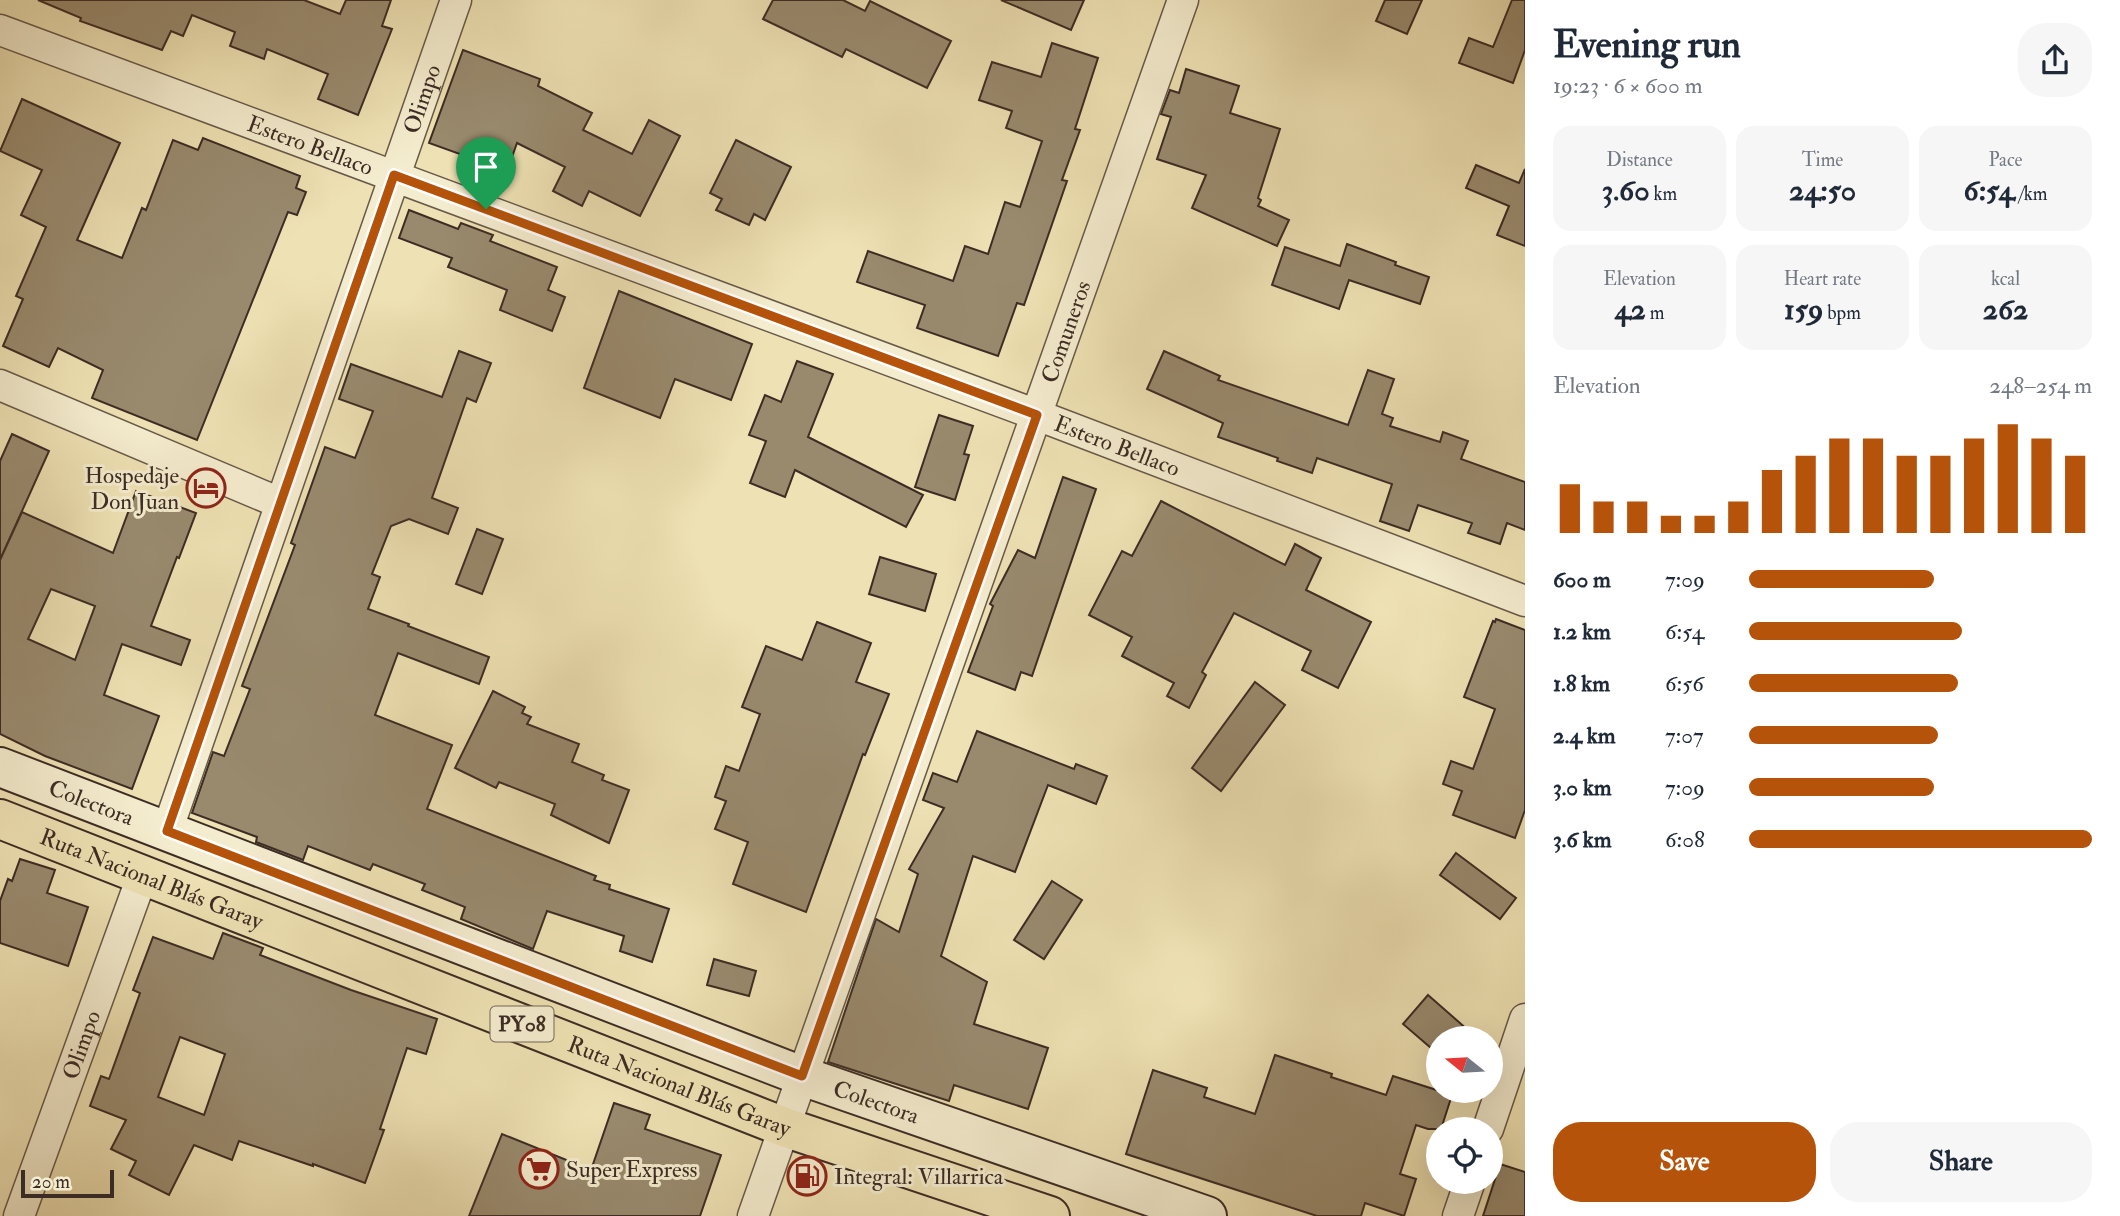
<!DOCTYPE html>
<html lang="en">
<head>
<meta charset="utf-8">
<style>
  :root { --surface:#fff; --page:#f6f6f7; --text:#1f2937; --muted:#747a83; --accent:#b45309 }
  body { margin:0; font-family:"IM FELL Double Pica",serif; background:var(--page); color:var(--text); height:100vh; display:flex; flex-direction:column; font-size:26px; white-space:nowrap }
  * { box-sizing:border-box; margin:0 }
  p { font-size:23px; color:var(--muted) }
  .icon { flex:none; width:38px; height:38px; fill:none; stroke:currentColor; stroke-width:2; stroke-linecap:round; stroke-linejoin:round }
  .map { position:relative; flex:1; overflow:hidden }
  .details { display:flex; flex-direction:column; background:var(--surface); width:595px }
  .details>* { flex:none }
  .needle { width:46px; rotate:288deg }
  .buttons { position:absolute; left:1426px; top:1026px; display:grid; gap:14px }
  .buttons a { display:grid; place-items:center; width:77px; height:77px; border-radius:50%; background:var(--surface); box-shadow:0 7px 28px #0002; font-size:35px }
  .scale { position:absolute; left:21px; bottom:18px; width:93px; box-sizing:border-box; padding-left:7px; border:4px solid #3c2c24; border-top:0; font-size:19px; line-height:24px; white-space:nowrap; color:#3c2c24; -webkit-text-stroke:5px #f4ecce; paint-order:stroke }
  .pin { position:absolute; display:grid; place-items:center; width:60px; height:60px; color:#fff; margin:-72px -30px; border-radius:50% 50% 50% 0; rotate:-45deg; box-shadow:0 0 7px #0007 }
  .pin .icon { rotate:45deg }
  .round { display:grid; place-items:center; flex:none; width:74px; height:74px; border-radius:28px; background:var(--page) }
  .summary { display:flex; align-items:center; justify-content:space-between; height:119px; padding:0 28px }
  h1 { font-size:38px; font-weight:700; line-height:52px }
  .metrics { display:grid; grid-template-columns:repeat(3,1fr); gap:10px; height:119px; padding:7px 28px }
  .metrics div { display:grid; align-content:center; border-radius:18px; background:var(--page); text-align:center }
  .metrics b { font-size:30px; font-weight:700 }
  .metrics small { font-size:19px; font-weight:400 }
  .metrics p { font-size:19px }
  .chart { height:196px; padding:14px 28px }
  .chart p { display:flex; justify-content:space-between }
  .chart svg { width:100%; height:126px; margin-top:7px; stroke:var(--accent); stroke-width:6 }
  .primary-button { display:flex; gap:14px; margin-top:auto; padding:14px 28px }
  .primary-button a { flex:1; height:80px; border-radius:28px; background:var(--accent); color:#fff; font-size:28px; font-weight:700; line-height:80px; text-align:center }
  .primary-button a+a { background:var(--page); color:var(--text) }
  ul { padding:0 28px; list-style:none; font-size:23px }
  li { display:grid; grid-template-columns:112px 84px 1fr; align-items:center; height:52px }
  li i { height:18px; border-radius:9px; background:var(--accent) }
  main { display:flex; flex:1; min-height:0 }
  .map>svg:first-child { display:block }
  .building { fill:#998a6e; stroke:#3c2c24; stroke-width:2; fill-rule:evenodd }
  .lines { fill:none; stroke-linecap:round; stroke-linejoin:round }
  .street-casing { stroke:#685948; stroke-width:33 }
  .secondary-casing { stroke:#3c2c24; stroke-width:42 }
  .highway-casing { stroke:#3c2c24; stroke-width:42 }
  .street { stroke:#f4ecce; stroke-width:30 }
  .secondary { stroke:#f4ecce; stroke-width:38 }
  .highway { stroke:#eee1b3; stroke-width:38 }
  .route-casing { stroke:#fff; stroke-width:14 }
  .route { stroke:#b45309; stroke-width:9 }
  .labels { text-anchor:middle; stroke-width:6; stroke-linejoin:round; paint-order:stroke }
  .shield { fill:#f4ecce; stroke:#736657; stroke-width:2 }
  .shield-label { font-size:21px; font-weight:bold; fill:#3c2c24 }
  .street-label { font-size:23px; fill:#3c2c24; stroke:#f4ecce }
  .poi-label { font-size:23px; fill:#3c2c24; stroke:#f4ecce; text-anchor:start }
</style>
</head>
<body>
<main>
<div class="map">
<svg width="1525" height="1216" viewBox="0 0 1525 1216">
  <rect width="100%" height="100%" fill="#eee1b3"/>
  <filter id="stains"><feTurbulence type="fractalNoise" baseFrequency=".00286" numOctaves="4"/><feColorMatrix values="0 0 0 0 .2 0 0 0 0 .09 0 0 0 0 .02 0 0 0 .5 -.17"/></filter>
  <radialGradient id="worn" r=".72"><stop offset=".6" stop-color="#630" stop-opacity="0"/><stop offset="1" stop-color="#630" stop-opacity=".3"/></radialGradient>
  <g class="building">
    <path d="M 38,0 L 304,0 L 340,14 L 346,0 L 391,0 L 382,26 L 392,29 L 358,115 L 318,99 L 328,74 L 267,49 L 264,59 L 230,46 L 235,32 L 192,15 L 183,36 L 171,31 L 162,50 L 80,21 L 81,18 Z"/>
    <path d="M 773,0 L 843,0 L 865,11 L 870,1 L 951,41 L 927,88 L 846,49 L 842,57 L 763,19 Z"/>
    <path d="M 1001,0 L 1084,0 L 1071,30 Z"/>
    <path d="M 1385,0 L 1422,0 L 1407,34 L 1376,21 Z"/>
    <path d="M 1512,0 L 1525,0 L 1525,50 L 1513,83 L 1459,63 L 1469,38 L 1493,47 Z"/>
    <path d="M 1052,43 L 1098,58 L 1075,129 L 1080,130 L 1062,180 L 1067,181 L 1024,305 L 1017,303 L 998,356 L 917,328 L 925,305 L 857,282 L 868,251 L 953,281 L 965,246 L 988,254 L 1005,202 L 1020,207 L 1042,141 L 1006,128 L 1012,111 L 979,100 L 992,62 L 1041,77 Z"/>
    <path d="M 463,50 L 540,79 L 538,86 L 592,113 L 583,130 L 632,154 L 649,120 L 680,136 L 640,216 L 589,191 L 582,206 L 553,191 L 565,167 L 517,143 L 507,171 L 429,143 Z"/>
    <path d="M 1186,69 L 1239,86 L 1230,113 L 1280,129 L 1258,198 L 1261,200 L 1258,206 L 1289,220 L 1277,246 L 1192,208 L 1206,175 L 1157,159 L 1171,117 L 1161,114 L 1170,90 L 1179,93 Z"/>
    <path d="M 22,99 L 120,143 L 77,240 L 122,258 L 142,208 L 146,210 L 173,140 L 198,150 L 203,138 L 300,176 L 296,188 L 306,192 L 297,215 L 288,212 L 197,440 L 92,398 L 103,370 L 58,348 L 49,367 L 3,346 L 23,299 L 16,296 L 46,227 L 21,215 L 42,170 L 0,151 Z"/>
    <path d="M 736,140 L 791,167 L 765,220 L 754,214 L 749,225 L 716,210 L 722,199 L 710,193 Z"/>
    <path d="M 1476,165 L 1519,183 L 1525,169 L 1525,246 L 1497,235 L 1509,206 L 1466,188 Z"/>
    <path d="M 409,210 L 458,229 L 461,223 L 493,235 L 490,241 L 557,267 L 548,290 L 565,297 L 552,331 L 500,310 L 507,290 L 448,267 L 452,258 L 399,238 Z"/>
    <path d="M 1347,244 L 1396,262 L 1395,265 L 1429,277 L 1420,304 L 1349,280 L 1339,309 L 1272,285 L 1285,247 L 1340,266 Z"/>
    <path d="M 619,291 L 752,344 L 731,400 L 675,379 L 660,418 L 584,388 Z"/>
    <path d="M 459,351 L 491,363 L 476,402 L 467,398 L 432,498 L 458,508 L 448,534 L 409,519 L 391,526 L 372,574 L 380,577 L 368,609 L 409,624 L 408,626 L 489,657 L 479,684 L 398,653 L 375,715 L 452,745 L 427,809 L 596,876 L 594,880 L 610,885 L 609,889 L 669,909 L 652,962 L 620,951 L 624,936 L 547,911 L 533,949 L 461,919 L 465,907 L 422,890 L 425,884 L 373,864 L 370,870 L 308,846 L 303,860 L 256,842 L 257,837 L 192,813 L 213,752 L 224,756 L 250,689 L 242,686 L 295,545 L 291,543 L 325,447 L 355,458 L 373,411 L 339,399 L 351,364 L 442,397 Z"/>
    <path d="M 1164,351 L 1220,376 L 1218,380 L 1348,425 L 1368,370 L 1394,379 L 1382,414 L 1393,418 L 1390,426 L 1440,442 L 1443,432 L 1468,441 L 1461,459 L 1525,482 L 1525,530 L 1507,523 L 1500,544 L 1468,533 L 1472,523 L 1418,505 L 1409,531 L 1380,521 L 1392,484 L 1317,458 L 1312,473 L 1277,461 L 1278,458 L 1218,437 L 1223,423 L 1147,389 Z"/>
    <path d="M 797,361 L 833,374 L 808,437 L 923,495 L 906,527 L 795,470 L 785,497 L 750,483 L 766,441 L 749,435 L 765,395 L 781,402 Z"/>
    <path d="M 939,415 L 973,426 L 964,454 L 969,455 L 955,500 L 915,487 Z"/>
    <path d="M 12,434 L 49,451 L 0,560 L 0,461 Z"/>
    <path d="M 1063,477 L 1096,489 L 1032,676 L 1021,672 L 1015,690 L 968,672 L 993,606 L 990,604 L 1018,550 L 1035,558 Z"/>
    <path d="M 136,491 L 196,513 L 179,558 L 177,557 L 151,626 L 190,640 L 181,665 L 122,644 L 104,695 L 159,716 L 132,789 L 45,756 L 0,734 L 0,560 L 22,512 L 113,553 ZM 51,589 L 95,606 L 75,660 L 28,639 Z"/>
    <path d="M 1161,501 L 1285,565 L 1295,544 L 1321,558 L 1306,590 L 1371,622 L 1338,688 L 1302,670 L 1311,651 L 1234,613 L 1202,672 L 1206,675 L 1189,708 L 1167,696 L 1174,683 L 1122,656 L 1132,637 L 1089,615 L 1122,551 L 1132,556 Z"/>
    <path d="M 477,529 L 503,539 L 482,594 L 456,584 Z"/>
    <path d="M 880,557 L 936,574 L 925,611 L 869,594 Z"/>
    <path d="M 1496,619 L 1525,630 L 1525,810 L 1515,838 L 1453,815 L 1462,791 L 1443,784 L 1451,761 L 1473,769 L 1495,709 L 1464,697 L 1493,621 L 1495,622 Z"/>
    <path d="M 817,622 L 871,643 L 856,682 L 889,694 L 865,755 L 863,754 L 806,912 L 733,884 L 748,842 L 715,829 L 726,801 L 715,797 L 726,766 L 739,771 L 760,714 L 742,707 L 766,646 L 802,660 Z"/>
    <path d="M 1255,682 L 1285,705 L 1221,791 L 1192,768 Z"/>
    <path d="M 493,691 L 525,707 L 522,713 L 531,717 L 527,724 L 579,744 L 572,762 L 604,775 L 602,780 L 629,790 L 609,843 L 551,815 L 555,804 L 499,782 L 496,788 L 455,768 Z"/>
    <path d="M 977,731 L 1074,769 L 1076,764 L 1107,776 L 1096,804 L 1048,785 L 1015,872 L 973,856 L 941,956 L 987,982 L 974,1024 L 1048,1048 L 1028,1109 L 954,1085 L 949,1101 L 828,1062 L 876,919 L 899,932 L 918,874 L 909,869 L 944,808 L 923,800 L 933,773 L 957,782 Z"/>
    <path d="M 1456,853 L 1516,898 L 1500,919 L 1440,875 Z"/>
    <path d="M 20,859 L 55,870 L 47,893 L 88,907 L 68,966 L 0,943 L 0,901 L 8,879 L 12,881 Z"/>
    <path d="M 1052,881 L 1082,900 L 1044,959 L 1014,940 Z"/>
    <path d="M 223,933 L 263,948 L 260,955 L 351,990 L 437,1019 L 426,1054 L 407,1048 L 380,1129 L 384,1130 L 365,1183 L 313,1164 L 313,1166 L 239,1141 L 232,1160 L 194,1145 L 169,1195 L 129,1175 L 136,1161 L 111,1149 L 126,1120 L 90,1106 L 101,1076 L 109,1079 L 140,993 L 133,990 L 153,937 L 213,959 ZM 180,1037 L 225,1054 L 204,1115 L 158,1097 Z"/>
    <path d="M 714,959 L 756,971 L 749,996 L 707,985 Z"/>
    <path d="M 1428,995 L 1477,1038 L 1438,1038 L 1438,1054 L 1403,1024 Z"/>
    <path d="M 1275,1055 L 1332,1074 L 1331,1077 L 1386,1095 L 1393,1076 L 1452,1095 L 1441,1129 L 1428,1129 L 1416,1125 L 1400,1174 L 1416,1179 L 1404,1216 L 1365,1203 L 1361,1216 L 1317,1216 L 1126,1154 L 1153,1070 L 1207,1088 L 1204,1097 L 1255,1114 Z"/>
    <path d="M 614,1103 L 650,1115 L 645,1129 L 721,1155 L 700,1216 L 469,1216 L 502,1134 L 591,1170 Z"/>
    <path d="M 1500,1164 L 1525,1172 L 1525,1216 L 1483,1216 Z"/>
  </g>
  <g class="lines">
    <g class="street-casing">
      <g id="street">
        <path id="s1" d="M 0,30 L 1037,415 L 1525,601"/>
        <path d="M 0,385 L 280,503"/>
        <path id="s2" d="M 167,831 L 456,0"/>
        <path d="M 1488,1129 L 1525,1019"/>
        <path id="s3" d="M 19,1216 L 143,874"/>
        <path id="s4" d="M 753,1216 L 1183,0"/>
        <path d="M 1458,1216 L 1470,1181"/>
      </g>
    </g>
    <g class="secondary-casing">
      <g id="secondary">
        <path id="s5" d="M 0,767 L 802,1076 L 1207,1216"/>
      </g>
    </g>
    <g class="highway-casing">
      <g id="highway">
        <path id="s6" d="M 0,819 L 784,1127 L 1050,1216"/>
      </g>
    </g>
    <use href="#street" class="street"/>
    <use href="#secondary" class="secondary"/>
    <use href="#highway" class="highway"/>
  </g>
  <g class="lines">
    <g class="route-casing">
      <path id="route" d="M 394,175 L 1037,415 L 802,1076 L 167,831 Z"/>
    </g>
    <use href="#route" class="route"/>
  </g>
  <defs>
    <g id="hotel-ring" transform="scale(2.0125)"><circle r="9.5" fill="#f4ecce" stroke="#8f2418" stroke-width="1.5"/><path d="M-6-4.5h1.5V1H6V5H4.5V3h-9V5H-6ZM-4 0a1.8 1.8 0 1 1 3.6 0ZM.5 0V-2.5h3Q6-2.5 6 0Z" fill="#8f2418"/></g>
    <g id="supermarket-ring" transform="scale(2.0125)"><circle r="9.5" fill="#f4ecce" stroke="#8f2418" stroke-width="1.5"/><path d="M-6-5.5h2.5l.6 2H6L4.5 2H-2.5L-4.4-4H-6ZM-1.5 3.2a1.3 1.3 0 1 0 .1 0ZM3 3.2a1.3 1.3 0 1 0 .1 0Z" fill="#8f2418"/></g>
    <g id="fuel-ring" transform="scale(2.0125)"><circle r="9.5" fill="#f4ecce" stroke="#8f2418" stroke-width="1.5"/><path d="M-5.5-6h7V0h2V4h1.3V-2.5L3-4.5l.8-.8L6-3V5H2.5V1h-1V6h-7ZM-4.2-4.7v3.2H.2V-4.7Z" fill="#8f2418"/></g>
  </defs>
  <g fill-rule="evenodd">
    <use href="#hotel-ring" x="206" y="488"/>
    <use href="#supermarket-ring" x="539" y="1169"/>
    <use href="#fuel-ring" x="807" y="1176"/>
  </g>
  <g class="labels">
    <rect class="shield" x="490.5" y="1006.5" width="63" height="35" rx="5"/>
    <g class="shield-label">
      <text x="522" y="1031">PY08</text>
    </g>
    <g class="street-label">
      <text dy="8" stroke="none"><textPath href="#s2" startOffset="775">Olimpo</textPath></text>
      <text dy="8" stroke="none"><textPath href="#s1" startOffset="331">Estero Bellaco</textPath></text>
      <text dy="8" stroke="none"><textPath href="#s4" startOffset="938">Comuneros</textPath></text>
      <text dy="8" stroke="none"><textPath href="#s1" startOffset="1192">Estero Bellaco</textPath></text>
      <text dy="8" stroke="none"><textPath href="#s5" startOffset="98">Colectora</textPath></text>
      <text dy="8" stroke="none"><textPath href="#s6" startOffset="163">Ruta Nacional Blás Garay</textPath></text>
      <text dy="8" stroke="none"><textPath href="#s3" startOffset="182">Olimpo</textPath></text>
      <text dy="8" stroke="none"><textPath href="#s6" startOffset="730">Ruta Nacional Blás Garay</textPath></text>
      <text dy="8" stroke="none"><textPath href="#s5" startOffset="938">Colectora</textPath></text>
    </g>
    <g class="poi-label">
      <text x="179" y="483" text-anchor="end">Hospedaje<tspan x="179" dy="26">Don Juan</tspan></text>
      <text x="566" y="1177">Super Express</text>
      <text x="834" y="1184">Integral: Villarrica</text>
    </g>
  </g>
  <rect width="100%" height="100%" filter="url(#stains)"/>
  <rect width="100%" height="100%" fill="url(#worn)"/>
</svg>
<div class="buttons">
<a><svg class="needle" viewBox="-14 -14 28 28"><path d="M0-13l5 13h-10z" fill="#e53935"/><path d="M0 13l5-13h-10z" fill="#747a83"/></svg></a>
<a><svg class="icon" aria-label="locate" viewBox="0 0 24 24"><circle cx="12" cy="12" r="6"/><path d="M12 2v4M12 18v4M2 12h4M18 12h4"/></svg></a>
</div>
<div class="scale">20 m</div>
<div class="pin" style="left:486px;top:209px;background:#1e9e55"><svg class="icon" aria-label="arrive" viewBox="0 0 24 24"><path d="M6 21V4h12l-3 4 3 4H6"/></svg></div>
</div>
<section class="details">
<div class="summary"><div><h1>Evening run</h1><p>19:23 · 6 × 600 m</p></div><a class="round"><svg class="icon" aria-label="share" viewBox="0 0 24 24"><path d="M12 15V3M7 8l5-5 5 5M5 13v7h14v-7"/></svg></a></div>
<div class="metrics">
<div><p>Distance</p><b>3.60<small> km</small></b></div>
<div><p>Time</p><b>24:50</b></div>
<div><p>Pace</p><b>6:54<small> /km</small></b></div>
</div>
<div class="metrics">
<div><p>Elevation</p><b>42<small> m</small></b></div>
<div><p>Heart rate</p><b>159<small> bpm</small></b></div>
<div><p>kcal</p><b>262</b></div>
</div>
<div class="chart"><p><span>Elevation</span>248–254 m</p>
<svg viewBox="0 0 160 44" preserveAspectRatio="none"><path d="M5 44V27M15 44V33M25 44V33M35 44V38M45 44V38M55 44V33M65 44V22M75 44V17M85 44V11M95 44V11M105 44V17M115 44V17M125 44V11M135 44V6M145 44V11M155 44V17"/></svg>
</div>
<ul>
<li><b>600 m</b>7:09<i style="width:54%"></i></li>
<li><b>1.2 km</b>6:54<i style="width:62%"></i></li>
<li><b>1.8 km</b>6:56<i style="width:61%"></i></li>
<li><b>2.4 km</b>7:07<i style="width:55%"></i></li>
<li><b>3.0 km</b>7:09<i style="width:54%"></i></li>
<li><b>3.6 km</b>6:08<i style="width:100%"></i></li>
</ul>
<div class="primary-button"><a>Save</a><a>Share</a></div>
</section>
</main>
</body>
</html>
